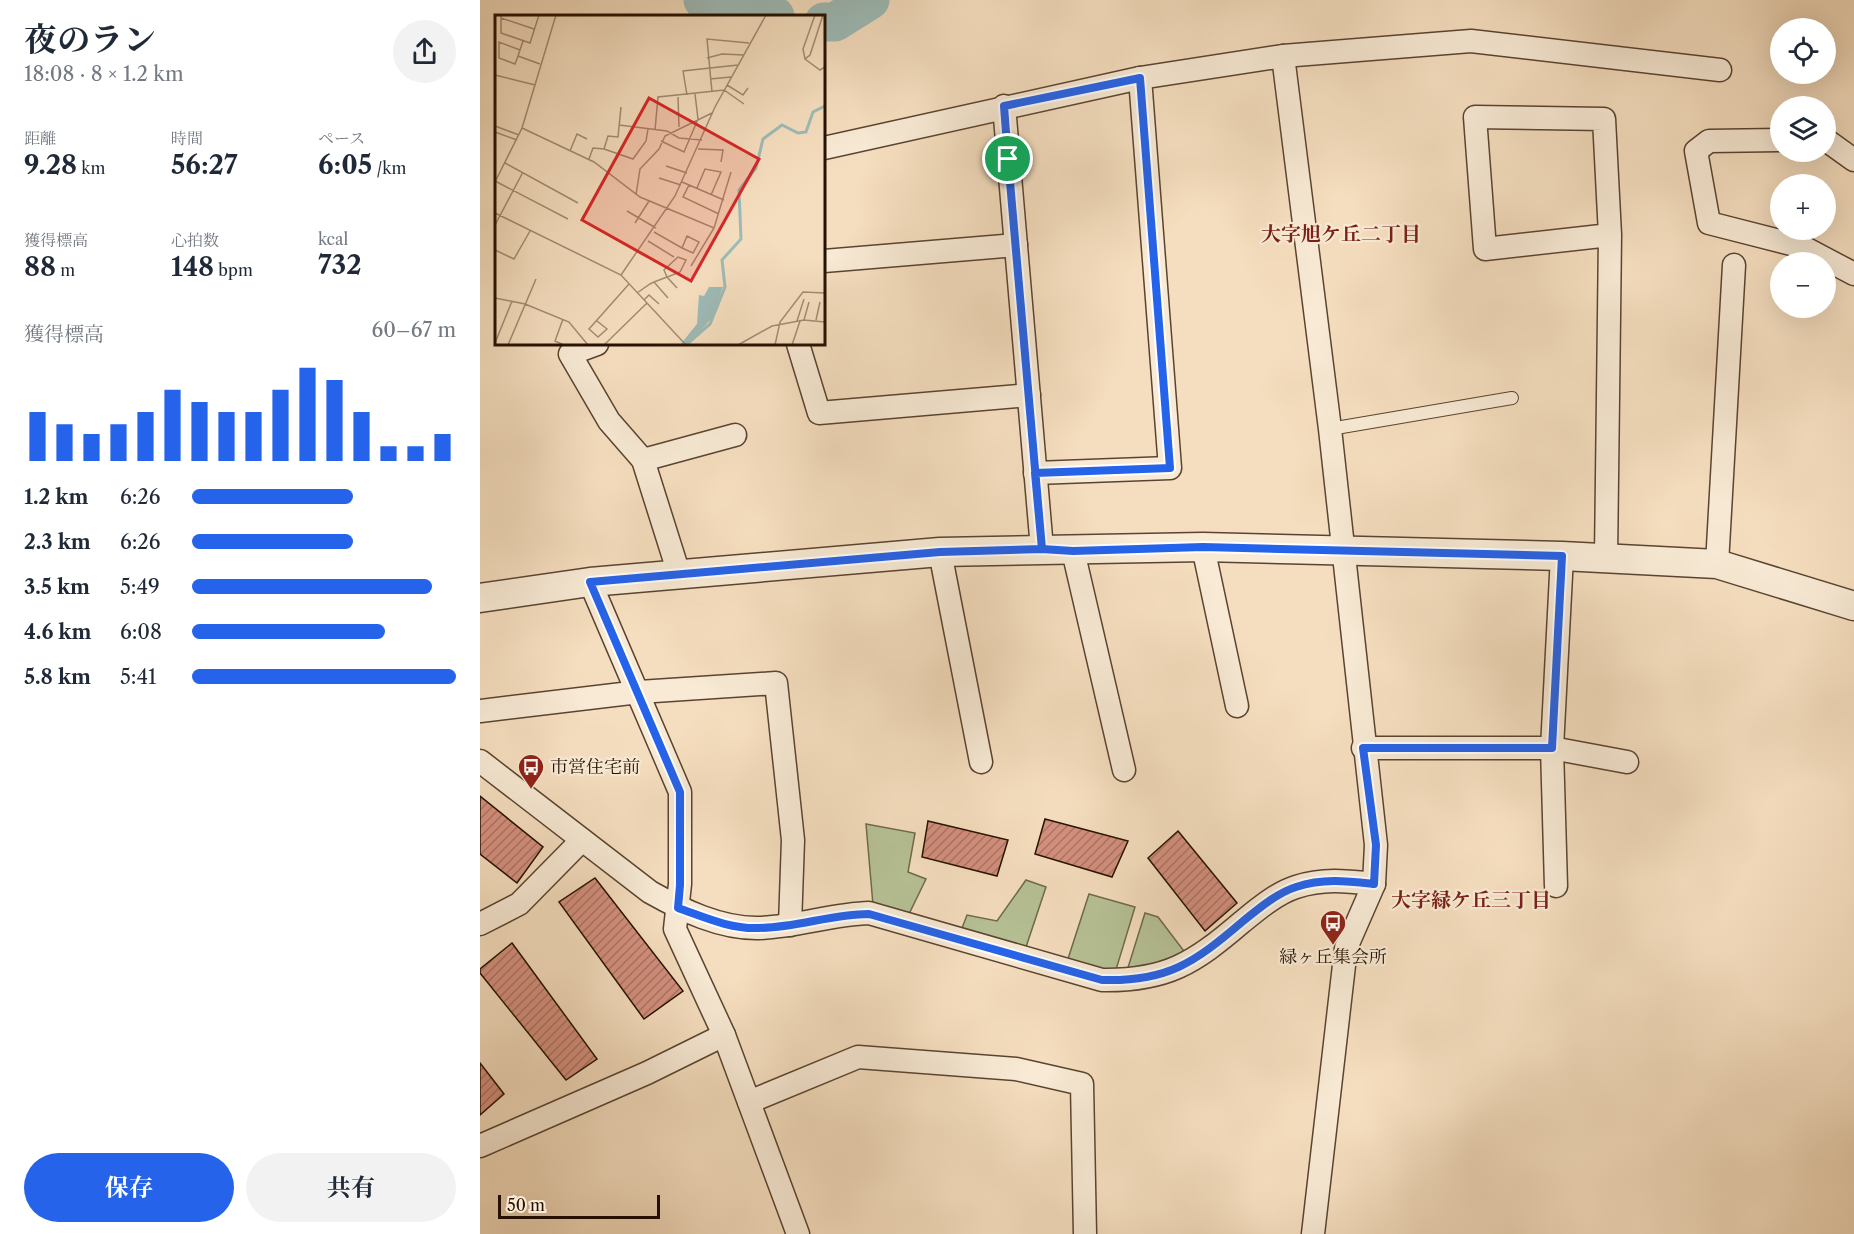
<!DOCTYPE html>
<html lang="ja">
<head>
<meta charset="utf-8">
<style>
  :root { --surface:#fff; --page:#f2f2f3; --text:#1f2937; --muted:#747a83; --accent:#2563eb }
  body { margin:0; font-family:"Libre Caslon Text","Noto Serif JP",serif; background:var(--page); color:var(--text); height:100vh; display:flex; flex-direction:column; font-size:22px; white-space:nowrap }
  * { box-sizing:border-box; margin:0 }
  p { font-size:20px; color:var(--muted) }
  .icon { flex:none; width:33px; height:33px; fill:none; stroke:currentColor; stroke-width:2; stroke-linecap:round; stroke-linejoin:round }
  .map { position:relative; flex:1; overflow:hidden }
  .panel { display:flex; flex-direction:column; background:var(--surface); width:480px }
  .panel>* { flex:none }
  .tools { position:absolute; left:1290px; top:18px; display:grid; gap:12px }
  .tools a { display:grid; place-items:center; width:66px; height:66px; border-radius:50%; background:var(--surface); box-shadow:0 6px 24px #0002; font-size:30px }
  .scale { position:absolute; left:18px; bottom:15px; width:162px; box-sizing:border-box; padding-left:6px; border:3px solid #261101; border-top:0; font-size:16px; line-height:21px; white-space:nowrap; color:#261101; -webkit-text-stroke:4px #f8ead5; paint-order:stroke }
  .pin { position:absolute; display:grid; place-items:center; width:51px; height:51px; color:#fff; margin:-26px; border:3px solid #fff; border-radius:50%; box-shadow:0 2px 6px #0007 }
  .round { display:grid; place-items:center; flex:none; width:63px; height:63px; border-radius:32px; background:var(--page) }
  .head { display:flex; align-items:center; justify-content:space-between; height:102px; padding:0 24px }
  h1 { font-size:33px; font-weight:700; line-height:45px }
  .metrics { display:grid; grid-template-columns:repeat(3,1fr); gap:9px; height:102px; padding:6px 24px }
  .metrics div { display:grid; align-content:center }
  .metrics b { font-size:26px; font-weight:700 }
  .metrics small { font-size:16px; font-weight:400 }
  .metrics p { font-size:16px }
  .chart { height:168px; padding:12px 24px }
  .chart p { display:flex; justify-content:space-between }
  .chart svg { width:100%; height:108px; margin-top:6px; stroke:var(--accent); stroke-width:6 }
  .action { display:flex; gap:12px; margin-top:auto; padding:12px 24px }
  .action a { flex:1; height:69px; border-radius:36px; background:var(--accent); color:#fff; font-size:24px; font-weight:700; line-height:69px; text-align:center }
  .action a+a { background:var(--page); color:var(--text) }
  ul { padding:0 24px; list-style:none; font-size:20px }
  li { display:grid; grid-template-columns:96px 72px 1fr; align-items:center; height:45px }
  li i { height:15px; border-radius:8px; background:var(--accent) }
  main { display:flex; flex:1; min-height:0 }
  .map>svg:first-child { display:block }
  .green { fill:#b6c296; stroke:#6e6a4c; stroke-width:1.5 }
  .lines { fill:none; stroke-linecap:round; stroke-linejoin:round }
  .river { stroke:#9dbbb7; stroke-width:39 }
  .building { fill:url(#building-hatch); stroke:#261101; stroke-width:1.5 }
  .service-casing { stroke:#5a4430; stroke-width:14 }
  .minor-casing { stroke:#5a4430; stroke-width:25 }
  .tertiary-casing { stroke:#5a4430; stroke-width:31 }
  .service { stroke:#f8ead5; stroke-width:12 }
  .minor { stroke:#f8ead5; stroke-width:22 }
  .tertiary { stroke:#f8ead5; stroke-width:28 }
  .route-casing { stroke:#fff; stroke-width:12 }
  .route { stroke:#2563eb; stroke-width:8 }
  .labels { text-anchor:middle; stroke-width:4.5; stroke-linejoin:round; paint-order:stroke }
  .poi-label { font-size:18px; fill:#261101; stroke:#f8ead5; text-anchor:start }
  .neighbourhood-label { font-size:20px; font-weight:bold; fill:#7a1f14; stroke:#f8ead5 }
  .inset-river { fill:none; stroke:#9dbbb7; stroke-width:3 }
  .inset-road { fill:none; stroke:#a28c73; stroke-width:1.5 }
  .view { fill:#d62828; fill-opacity:0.15; stroke:#d62828; stroke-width:3 }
  .inset-edge { fill:none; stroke:#261101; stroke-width:3 }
</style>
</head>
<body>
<main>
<section class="panel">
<div class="head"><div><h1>夜のラン</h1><p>18:08 · 8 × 1.2 km</p></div><a class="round"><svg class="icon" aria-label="share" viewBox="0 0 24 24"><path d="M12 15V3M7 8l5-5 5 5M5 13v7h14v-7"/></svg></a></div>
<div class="metrics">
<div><p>距離</p><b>9.28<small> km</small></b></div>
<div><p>時間</p><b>56:27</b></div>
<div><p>ペース</p><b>6:05<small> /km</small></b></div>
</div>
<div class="metrics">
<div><p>獲得標高</p><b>88<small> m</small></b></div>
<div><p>心拍数</p><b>148<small> bpm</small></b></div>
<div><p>kcal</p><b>732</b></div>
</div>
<div class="chart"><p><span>獲得標高</span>60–67 m</p>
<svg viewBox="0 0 160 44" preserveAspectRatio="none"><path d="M5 44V24M15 44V29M25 44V33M35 44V29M45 44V24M55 44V15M65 44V20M75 44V24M85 44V24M95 44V15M105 44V6M115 44V11M125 44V24M135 44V38M145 44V38M155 44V33"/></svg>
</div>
<ul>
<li><b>1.2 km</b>6:26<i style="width:61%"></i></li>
<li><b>2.3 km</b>6:26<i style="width:61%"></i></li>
<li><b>3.5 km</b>5:49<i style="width:91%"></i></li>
<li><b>4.6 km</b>6:08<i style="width:73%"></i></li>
<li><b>5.8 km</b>5:41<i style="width:100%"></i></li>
</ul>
<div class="action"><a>保存</a><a>共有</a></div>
</section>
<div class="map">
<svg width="1374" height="1234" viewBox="0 0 1374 1234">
  <defs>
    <pattern id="building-hatch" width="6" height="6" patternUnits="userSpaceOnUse" patternTransform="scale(1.5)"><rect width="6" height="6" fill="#d4907e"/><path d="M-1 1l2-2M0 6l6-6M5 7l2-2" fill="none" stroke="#ac7465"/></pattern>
  </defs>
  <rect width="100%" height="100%" fill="#f5debf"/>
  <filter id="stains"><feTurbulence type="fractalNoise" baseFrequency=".00333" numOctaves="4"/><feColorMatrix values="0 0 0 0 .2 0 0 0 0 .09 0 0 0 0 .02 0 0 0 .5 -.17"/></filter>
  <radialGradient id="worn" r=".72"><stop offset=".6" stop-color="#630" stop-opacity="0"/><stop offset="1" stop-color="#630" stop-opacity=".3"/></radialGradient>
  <g class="green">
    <path d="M 386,824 L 435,833 L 428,872 L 446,879 L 428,916 L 393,905 Z"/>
    <path d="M 546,880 L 566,887 L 544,953 L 479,936 L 487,915 L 517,921 Z"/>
    <path d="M 609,894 L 655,907 L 635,973 L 586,965 Z"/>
    <path d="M 665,913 L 678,917 L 707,955 L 646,974 Z"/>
  </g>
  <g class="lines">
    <g class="river">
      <path d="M 223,0 L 295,16"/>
      <path d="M 344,22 L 355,22 L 390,0"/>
    </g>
  </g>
  <g class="building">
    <path d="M 0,796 L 63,847 L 37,883 L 0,854 Z"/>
    <path d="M 565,819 L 648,841 L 632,877 L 555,854 Z"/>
    <path d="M 448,821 L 528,840 L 517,876 L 442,857 Z"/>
    <path d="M 698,831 L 757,903 L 725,931 L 668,858 Z"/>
    <path d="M 115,878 L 203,991 L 164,1019 L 79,902 Z"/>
    <path d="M 32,943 L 117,1059 L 86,1080 L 0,973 L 0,969 Z"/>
    <path d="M 0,1063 L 24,1094 L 0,1115 Z"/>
  </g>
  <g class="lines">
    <g class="service-casing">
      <path id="service" d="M 850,429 L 1032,398"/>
    </g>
    <g class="minor-casing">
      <g id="minor">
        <path d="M 803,56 L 991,41 L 1240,70"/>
        <path d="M 524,106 L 562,549"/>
        <path d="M 1300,140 L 1229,141 L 1216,151 L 1229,223 L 1323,247 L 1374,274"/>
        <path d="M 1346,140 L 1374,160"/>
        <path d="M 344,148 L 660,78 L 803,56 L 850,429 L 896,845 L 894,884 L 866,948 L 833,1234"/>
        <path d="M 344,261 L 536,245"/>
        <path d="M 117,344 L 90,354 L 129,421 L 163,460 L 199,574"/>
        <path d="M 318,344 L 339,413 L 549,395"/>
        <path d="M 163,460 L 255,435"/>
        <path d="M 555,473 L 690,468 L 660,78"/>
        <path d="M 723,547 L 757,706"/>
        <path d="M 593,551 L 644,770"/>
        <path d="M 460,552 L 501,762"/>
        <path d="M 1126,558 L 1130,235 L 1124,119 L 995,117 L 1005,249 L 1130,235"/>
        <path d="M 1237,564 L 1254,265"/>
        <path d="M 110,582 L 200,792 L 200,884 L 195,929 L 244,1035 L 318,1234"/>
        <path d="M 0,711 L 159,692 L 296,683 L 313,840 L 310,925"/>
        <path d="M 883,748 L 1072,748 L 1147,762"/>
        <path d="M 0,761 L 170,892 C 202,910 241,929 279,928 C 316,927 352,914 389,913 L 622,980 C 687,981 714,963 762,922 C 778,909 797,893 816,887 C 843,878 867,881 894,884"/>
        <path d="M 1076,886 L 1072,748 L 1082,556"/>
        <path d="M 0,924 L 39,904 L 102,840"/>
        <path d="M 269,1102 L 378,1057 L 536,1069 L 602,1084 L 605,1234"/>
        <path d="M 0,1146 L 167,1073 L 244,1035"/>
      </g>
    </g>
    <g class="tertiary-casing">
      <path id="tertiary" d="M 0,598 L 110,582 L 460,552 L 723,547 L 1082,556 L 1237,564 L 1374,606"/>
    </g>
    <use href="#service" class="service"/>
    <use href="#minor" class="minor"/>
    <use href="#tertiary" class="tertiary"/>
  </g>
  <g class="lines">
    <g class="route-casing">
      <path id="route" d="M 528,159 L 562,549 L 460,552 L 110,582 L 200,792 L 200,885 L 198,908 C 224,917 250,929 278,928 C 316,928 351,914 389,914 L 622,980 C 687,982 714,963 762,922 C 778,909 797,893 816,887 C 843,878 867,881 894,884 L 896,845 L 883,748 L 1072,748 L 1082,556 L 723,547 L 593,551 L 562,549 L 555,473 L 690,468 L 660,78 L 524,106 L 528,159"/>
    </g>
    <use href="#route" class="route"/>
  </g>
  <defs>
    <g id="bus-pin" transform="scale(1.35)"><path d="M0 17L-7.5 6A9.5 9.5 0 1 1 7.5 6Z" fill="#8f2418" stroke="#f8ead5"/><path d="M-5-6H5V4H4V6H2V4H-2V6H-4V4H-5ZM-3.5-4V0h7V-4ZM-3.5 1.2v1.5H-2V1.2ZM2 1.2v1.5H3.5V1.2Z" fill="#fff"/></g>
  </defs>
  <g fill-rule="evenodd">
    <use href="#bus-pin" x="51" y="767"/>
    <use href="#bus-pin" x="853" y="923"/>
  </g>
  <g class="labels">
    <g class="poi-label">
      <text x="70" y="773">市営住宅前</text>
      <text x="853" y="963" text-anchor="middle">緑ヶ丘集会所</text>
    </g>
    <g class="neighbourhood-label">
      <text x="861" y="241">大字旭ケ丘二丁目</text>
      <text x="991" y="907">大字緑ケ丘三丁目</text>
    </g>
  </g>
  <g transform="translate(15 15)">
    <rect width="330" height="330" fill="#f5debf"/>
    <path d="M 214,272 L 228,272 L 217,303 L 193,330 L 185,330 L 202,309 L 204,280 L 209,281 Z" fill="#9dbbb7"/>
    <path class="inset-river" d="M 192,329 L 215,309 L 230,272 L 227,245 L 246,224 L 244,175 L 261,153 L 268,124 L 287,110 L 303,118 L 311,117 L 318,97 L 330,91"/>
    <path class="inset-road" d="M 6,0 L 6,18 L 35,28 L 44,0M 328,0 L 315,40 L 310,44 L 325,55 L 330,52M 6,3 L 39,14M 25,35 L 4,27 L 4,43 L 20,49 L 23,41 L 28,26M 23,41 L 45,49M 212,43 L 227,39 L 249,40M 310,44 L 308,34 L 320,0M 0,60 L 40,70M 215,64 L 236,62M 232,70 L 248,80 L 253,73M 217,77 L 212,24 L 254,28M 192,80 L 188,56 L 243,50M 183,82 L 184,112M 124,110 L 172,116 L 184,123 L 207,125M 0,111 L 24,120M 27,113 L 99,147 L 145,182 L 219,213 L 236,157M 160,115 L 163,82 L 229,75 L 249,89M 0,117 L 22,125M 166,126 L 189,137 L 203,104 L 200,79M 109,134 L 138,144 L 151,126 L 153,114M 203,134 L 228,135 L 226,147M 75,136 L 82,119 L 92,124M 94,144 L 98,133 L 109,134 L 113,121 L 123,122 L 126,92M 10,148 L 83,188M 171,151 L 192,158M 164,163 L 186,170M 0,166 L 73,204M 0,167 L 27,113 L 61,0M 187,167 L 229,185M 194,170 L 188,182 L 224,199M 202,173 L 210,154 L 226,157 L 216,180M 141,180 L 145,154 L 164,134 L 170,121 L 217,98M 132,196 L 161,213M 0,198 L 126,260 L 191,330M 140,208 L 154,186M 0,210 L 28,157M 159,217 L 187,233 L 198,238 L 204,227 L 192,221 L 187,233M 153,226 L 179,242M 0,235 L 19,244 L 35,216M 196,251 L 219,213M 126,260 L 180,181 L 220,92 L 271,0M 159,267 L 173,283M 142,278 L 155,269 L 159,267 L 172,262 L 175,261 L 185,257 L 191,245 L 183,242 L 169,255 L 172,262 L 182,273M 0,283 L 30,289 L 74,307 L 93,330M 149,285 L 154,280 L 164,289M 68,304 L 60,326 L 69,330M 309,305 L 314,287M 321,305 L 325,287M 102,306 L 112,314 L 103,322 L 94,314 L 134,269M 302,306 L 309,284M 0,328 L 17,286M 13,330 L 41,264M 109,330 L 152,288M 243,330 L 277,311 L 309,305 L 330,307M 280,330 L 285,307 L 308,277 L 330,278M 297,330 L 305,306"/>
    <path class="view" d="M 154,83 L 264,144 L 196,266 L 87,205 Z"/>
    <rect width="330" height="330" class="inset-edge"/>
  </g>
  <rect width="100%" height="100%" filter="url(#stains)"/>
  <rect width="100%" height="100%" fill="url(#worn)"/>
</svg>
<div class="tools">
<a><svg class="icon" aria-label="locate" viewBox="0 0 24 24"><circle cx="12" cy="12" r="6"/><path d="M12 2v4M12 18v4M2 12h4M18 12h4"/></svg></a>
<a><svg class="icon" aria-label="layers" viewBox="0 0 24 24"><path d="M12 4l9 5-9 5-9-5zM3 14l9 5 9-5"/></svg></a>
<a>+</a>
<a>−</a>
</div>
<div class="scale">50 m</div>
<div class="pin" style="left:528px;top:159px;background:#1e9e55"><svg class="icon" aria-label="arrive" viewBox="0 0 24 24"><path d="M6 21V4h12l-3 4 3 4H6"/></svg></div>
</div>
</main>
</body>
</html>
